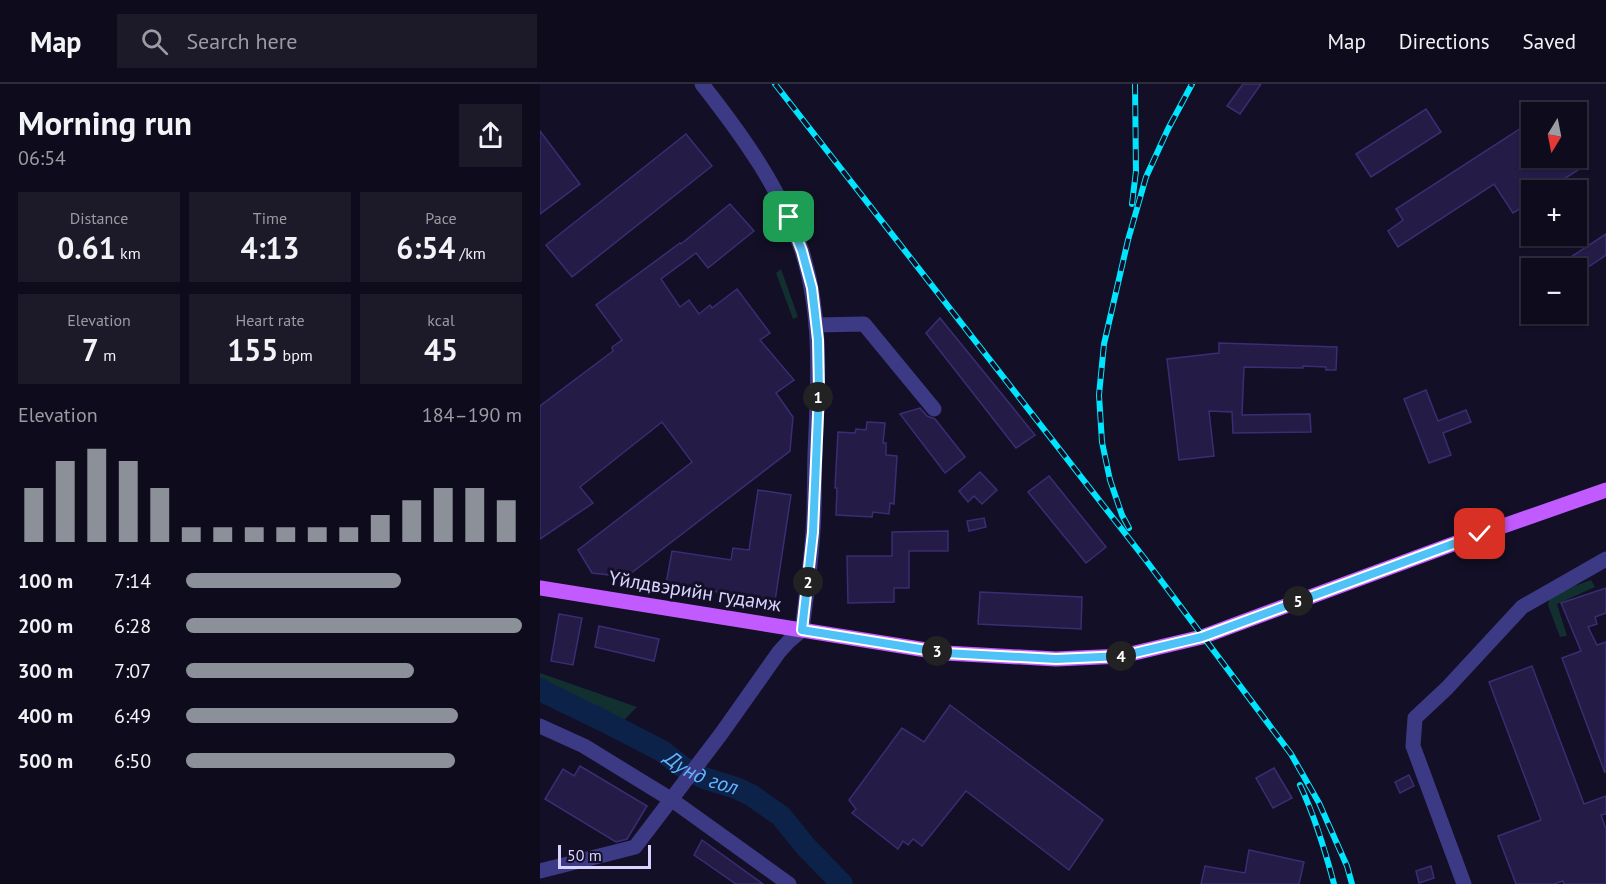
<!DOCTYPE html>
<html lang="en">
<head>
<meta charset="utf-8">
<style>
  :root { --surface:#0e0b1c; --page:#1c1929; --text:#f1f3f6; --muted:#9b9ba3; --line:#2e2b3b; --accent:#8c9099 }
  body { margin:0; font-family:"PT Sans",sans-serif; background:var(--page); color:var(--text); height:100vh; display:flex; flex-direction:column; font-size:22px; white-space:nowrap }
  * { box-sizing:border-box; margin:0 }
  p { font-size:20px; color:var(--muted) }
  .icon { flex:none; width:33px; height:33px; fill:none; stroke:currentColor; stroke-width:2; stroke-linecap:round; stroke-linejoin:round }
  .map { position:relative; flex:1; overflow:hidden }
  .drawer { display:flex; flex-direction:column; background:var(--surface); width:540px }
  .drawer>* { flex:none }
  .needle { width:39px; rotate:190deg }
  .buttons { position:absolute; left:981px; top:18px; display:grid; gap:12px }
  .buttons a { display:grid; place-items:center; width:66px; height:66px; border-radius:0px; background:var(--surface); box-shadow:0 2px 4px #0004,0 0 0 2px var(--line); font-size:30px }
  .scale { position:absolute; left:18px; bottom:15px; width:93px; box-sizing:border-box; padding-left:6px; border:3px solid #d9d4ff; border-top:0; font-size:16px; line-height:21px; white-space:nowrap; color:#d9d4ff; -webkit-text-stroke:4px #130f26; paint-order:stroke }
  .pin { position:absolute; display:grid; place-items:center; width:51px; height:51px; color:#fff; margin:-26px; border-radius:12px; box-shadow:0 3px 9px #0006 }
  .km { position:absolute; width:30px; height:30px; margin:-15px; border-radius:50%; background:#222; color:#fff; font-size:16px; line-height:30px; text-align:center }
  .round { display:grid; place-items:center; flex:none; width:63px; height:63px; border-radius:0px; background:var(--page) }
  .summary { display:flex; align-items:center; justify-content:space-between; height:102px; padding:0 18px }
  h1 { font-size:33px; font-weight:600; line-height:45px }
  .stats { display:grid; grid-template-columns:repeat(3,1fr); gap:9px; height:102px; padding:6px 18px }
  .stats div { display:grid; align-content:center; border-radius:0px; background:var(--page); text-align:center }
  .stats b { font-size:30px; font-weight:600 }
  .stats small { font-size:16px; font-weight:400 }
  .stats p { font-size:16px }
  .chart { height:168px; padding:12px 18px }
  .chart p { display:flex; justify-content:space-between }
  .chart svg { width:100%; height:108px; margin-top:6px; stroke:var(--accent); stroke-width:6 }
  ul { padding:0 18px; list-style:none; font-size:20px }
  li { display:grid; grid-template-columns:96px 72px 1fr; align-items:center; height:45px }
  li i { height:15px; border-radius:8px; background:var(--accent) }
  header { display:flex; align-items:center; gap:36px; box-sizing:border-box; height:84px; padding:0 30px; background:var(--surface); border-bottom:2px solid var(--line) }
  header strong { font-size:28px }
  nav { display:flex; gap:33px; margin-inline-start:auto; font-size:21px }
  .search { width:420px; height:54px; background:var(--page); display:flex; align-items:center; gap:15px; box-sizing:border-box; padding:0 21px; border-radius:0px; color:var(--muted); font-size:22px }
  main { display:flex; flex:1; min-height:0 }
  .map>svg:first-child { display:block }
  .green { fill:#12302f }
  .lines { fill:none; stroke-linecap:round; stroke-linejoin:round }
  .river { stroke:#0c2248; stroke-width:22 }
  .building { fill:#241b47; stroke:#3b2d73; stroke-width:1.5 }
  .minor { stroke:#3d3a85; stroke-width:15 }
  .major { stroke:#c25bff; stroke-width:15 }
  .rail-casing { stroke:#00e5ff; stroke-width:6 }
  .rail { stroke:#130f26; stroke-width:4; stroke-dasharray:11; stroke-linecap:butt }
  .route-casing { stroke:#fff; stroke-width:12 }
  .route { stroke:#4fc3f7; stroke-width:8 }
  .labels { text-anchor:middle; stroke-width:6; stroke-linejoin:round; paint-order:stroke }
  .street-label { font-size:20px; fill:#d9d4ff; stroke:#130f26 }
  .water-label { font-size:21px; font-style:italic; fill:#62b6ff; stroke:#130f26 }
</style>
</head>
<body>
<header>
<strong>Map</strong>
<div class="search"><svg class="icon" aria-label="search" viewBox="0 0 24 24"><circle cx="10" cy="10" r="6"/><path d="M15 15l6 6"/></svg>Search here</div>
<nav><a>Map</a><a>Directions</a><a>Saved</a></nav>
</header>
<main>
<section class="drawer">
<div class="summary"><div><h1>Morning run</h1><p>06:54</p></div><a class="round"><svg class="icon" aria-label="share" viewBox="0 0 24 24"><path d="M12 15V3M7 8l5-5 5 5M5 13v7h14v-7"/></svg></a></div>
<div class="stats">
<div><p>Distance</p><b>0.61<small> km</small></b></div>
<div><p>Time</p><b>4:13</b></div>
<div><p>Pace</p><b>6:54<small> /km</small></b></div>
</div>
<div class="stats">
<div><p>Elevation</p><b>7<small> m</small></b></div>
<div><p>Heart rate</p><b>155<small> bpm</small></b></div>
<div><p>kcal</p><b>45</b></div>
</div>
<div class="chart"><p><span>Elevation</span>184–190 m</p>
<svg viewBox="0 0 160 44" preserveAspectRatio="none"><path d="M5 44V22M15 44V11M25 44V6M35 44V11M45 44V22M55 44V38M65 44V38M75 44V38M85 44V38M95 44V38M105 44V38M115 44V33M125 44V27M135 44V22M145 44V22M155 44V27"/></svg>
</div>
<ul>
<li><b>100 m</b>7:14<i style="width:64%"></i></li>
<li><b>200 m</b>6:28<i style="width:100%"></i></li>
<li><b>300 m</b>7:07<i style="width:68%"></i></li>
<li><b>400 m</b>6:49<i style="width:81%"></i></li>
<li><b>500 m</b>6:50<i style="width:80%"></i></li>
</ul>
</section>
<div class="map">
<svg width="1066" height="800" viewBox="0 0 1066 800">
  <rect width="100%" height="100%" fill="#130f26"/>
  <g class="green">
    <path d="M 241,185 L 258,233 L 253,235 L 236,189 Z"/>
    <path d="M 1051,496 L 1055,503 L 1017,520 L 1027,552 L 1020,553 L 1008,521 L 1010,511 Z"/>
    <path d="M 0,589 L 97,623 L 84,636 L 36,619 L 0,599 Z"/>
  </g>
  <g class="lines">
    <path class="river" id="s1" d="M 0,605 L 6,609 L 64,637 L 122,667 L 144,684 L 164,694 L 196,704 L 211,711 L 241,732 L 266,763 L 302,800"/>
  </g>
  <g class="building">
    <path d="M 703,0 L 721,0 L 700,30 L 687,22 Z"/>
    <path d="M 886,25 L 901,48 L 831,93 L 816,70 Z"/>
    <path d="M 992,37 L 992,74 L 1034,74 L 1041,84 L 1007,106 L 992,106 L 992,117 L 973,129 L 954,100 L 858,163 L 848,147 L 863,136 L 856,125 Z"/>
    <path d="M 0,47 L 40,100 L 0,130 Z"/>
    <path d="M 146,50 L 172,82 L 32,193 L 6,161 Z"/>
    <path d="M 190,120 L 214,147 L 168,184 L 156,169 L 121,195 L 140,223 L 149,216 L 159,230 L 170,221 L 172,224 L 197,205 L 230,249 L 220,256 L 254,296 L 236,309 L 253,333 L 250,367 L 86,493 L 52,489 L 38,466 L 152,378 L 122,338 L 40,403 L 53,419 L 0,455 L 0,322 L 73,267 L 72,263 L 82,256 L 56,221 L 140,159 L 141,160 Z"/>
    <path d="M 1066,150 L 1066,171 L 1036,191 L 1036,184 L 1014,184 Z"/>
    <path d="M 400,234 L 495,351 L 476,364 L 386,249 Z"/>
    <path d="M 679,259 L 797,263 L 796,286 L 786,286 L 786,283 L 763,282 L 763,284 L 704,283 L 702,331 L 770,330 L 771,348 L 693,349 L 692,328 L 669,327 L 674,372 L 639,376 L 627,275 L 679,269 Z"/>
    <path d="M 886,306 L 898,337 L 926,326 L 931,338 L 903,349 L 911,371 L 889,379 L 864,315 Z"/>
    <path d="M 380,324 L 387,332 L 395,335 L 425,373 L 405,389 L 360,330 Z"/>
    <path d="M 327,338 L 345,339 L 343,359 L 346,359 L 346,371 L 357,372 L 354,420 L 350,419 L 349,430 L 333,428 L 332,433 L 296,431 L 297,404 L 295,404 L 298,348 L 315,349 L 316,345 L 326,346 Z"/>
    <path d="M 440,388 L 457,406 L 442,420 L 434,412 L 428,418 L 419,407 Z"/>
    <path d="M 509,392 L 566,463 L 546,479 L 488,408 Z"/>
    <path d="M 218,406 L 251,411 L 235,517 L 126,500 L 132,467 L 191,476 L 193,464 L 209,466 Z"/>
    <path d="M 444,434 L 446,443 L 429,447 L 427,437 Z"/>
    <path d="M 408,447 L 408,467 L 369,467 L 369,504 L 354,504 L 354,518 L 308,519 L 307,472 L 352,472 L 352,448 Z"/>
    <path d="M 1066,504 L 1066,529 L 1055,533 L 1057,540 L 1048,543 L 1057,561 L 1066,558 L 1065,689 L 1022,574 L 1041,567 L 1021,519 Z"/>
    <path d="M 440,508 L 542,513 L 541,545 L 438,540 Z"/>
    <path d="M 19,530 L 42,534 L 33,581 L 11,577 Z"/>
    <path d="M 59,542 L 119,555 L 114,577 L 55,563 Z"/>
    <path d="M 992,582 L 1044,720 L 1066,712 L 1066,730 L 1061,731 L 1066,745 L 1066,800 L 1024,800 L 1023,797 L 1014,800 L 976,800 L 958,752 L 1001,736 L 949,598 Z"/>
    <path d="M 410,621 L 563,736 L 529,786 L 426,707 L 382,762 L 373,755 L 368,761 L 363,757 L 358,765 L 312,729 L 316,725 L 309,716 L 362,644 L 384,658 Z"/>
    <path d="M 40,682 L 107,722 L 87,755 L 76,758 L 5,715 L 23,685 L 34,692 Z"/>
    <path d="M 734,684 L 752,714 L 733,724 L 716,694 Z"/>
    <path d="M 869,691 L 874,702 L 860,709 L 855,698 Z"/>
    <path d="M 162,756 L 223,800 L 196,800 L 154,771 Z"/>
    <path d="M 709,766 L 764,778 L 759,800 L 661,800 L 665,782 L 705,789 Z"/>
    <path d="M 891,782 L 894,794 L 879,799 L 876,787 Z"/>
  </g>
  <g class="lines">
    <g class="minor">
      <path d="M 276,241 L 324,240 L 394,325"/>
      <path d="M 0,642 L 44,662 L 132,716 L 249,800"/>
      <path d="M 0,787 L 95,763 L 181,650 L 239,568 L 249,557 L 262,546 C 266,513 271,480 273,447 C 275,421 274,395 275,369 C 278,301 283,233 262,167 C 241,105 202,51 162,0"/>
      <path d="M 924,800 L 873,662 L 875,634 L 907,604 L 982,523 L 1066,475"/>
    </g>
    <path class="major" d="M 0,504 L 405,569 L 516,575 L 582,572 L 662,553 L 932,453 L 1066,406"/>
    <g class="rail-casing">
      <g id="rail">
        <path d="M 235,0 L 605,475 L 751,670 L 779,719 L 807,782 L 812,800"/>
        <path d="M 592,120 L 596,87 L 595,0"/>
        <path d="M 589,444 L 582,431 L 570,396 L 562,358 L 559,311 L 564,260 L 588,156 L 606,93 L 628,45 L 652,0"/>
        <path d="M 760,701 C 775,733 785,766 794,800"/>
      </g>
    </g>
    <use href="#rail" class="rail"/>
  </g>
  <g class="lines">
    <g class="route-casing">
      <path id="route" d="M 249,133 L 262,167 L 272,204 L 278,256 L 279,307 L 273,448 L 262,546 L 405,569 L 516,575 L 582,572 L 662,553 L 940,450"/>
    </g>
    <use href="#route" class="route"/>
  </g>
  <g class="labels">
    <g class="street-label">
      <text transform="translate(155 507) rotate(9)" y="7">Yйлдвэрийн гудамж</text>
    </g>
    <g class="water-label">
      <text dy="7" stroke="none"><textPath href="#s1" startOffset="183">Дунд гол</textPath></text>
    </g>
  </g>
</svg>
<div class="buttons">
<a><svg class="needle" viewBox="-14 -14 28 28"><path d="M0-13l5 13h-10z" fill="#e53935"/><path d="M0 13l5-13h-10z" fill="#9b9ba3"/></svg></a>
<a>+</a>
<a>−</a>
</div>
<div class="scale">50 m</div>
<div class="pin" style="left:249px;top:133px;background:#1e9e55"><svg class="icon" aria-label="arrive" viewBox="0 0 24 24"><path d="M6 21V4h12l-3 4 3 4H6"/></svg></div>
<div class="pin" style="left:940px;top:450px;background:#d93025"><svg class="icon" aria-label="check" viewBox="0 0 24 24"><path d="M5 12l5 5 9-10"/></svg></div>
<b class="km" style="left:278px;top:313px">1</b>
<b class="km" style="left:268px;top:498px">2</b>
<b class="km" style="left:397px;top:567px">3</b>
<b class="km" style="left:581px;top:572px">4</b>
<b class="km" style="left:758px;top:517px">5</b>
</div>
</main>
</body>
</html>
